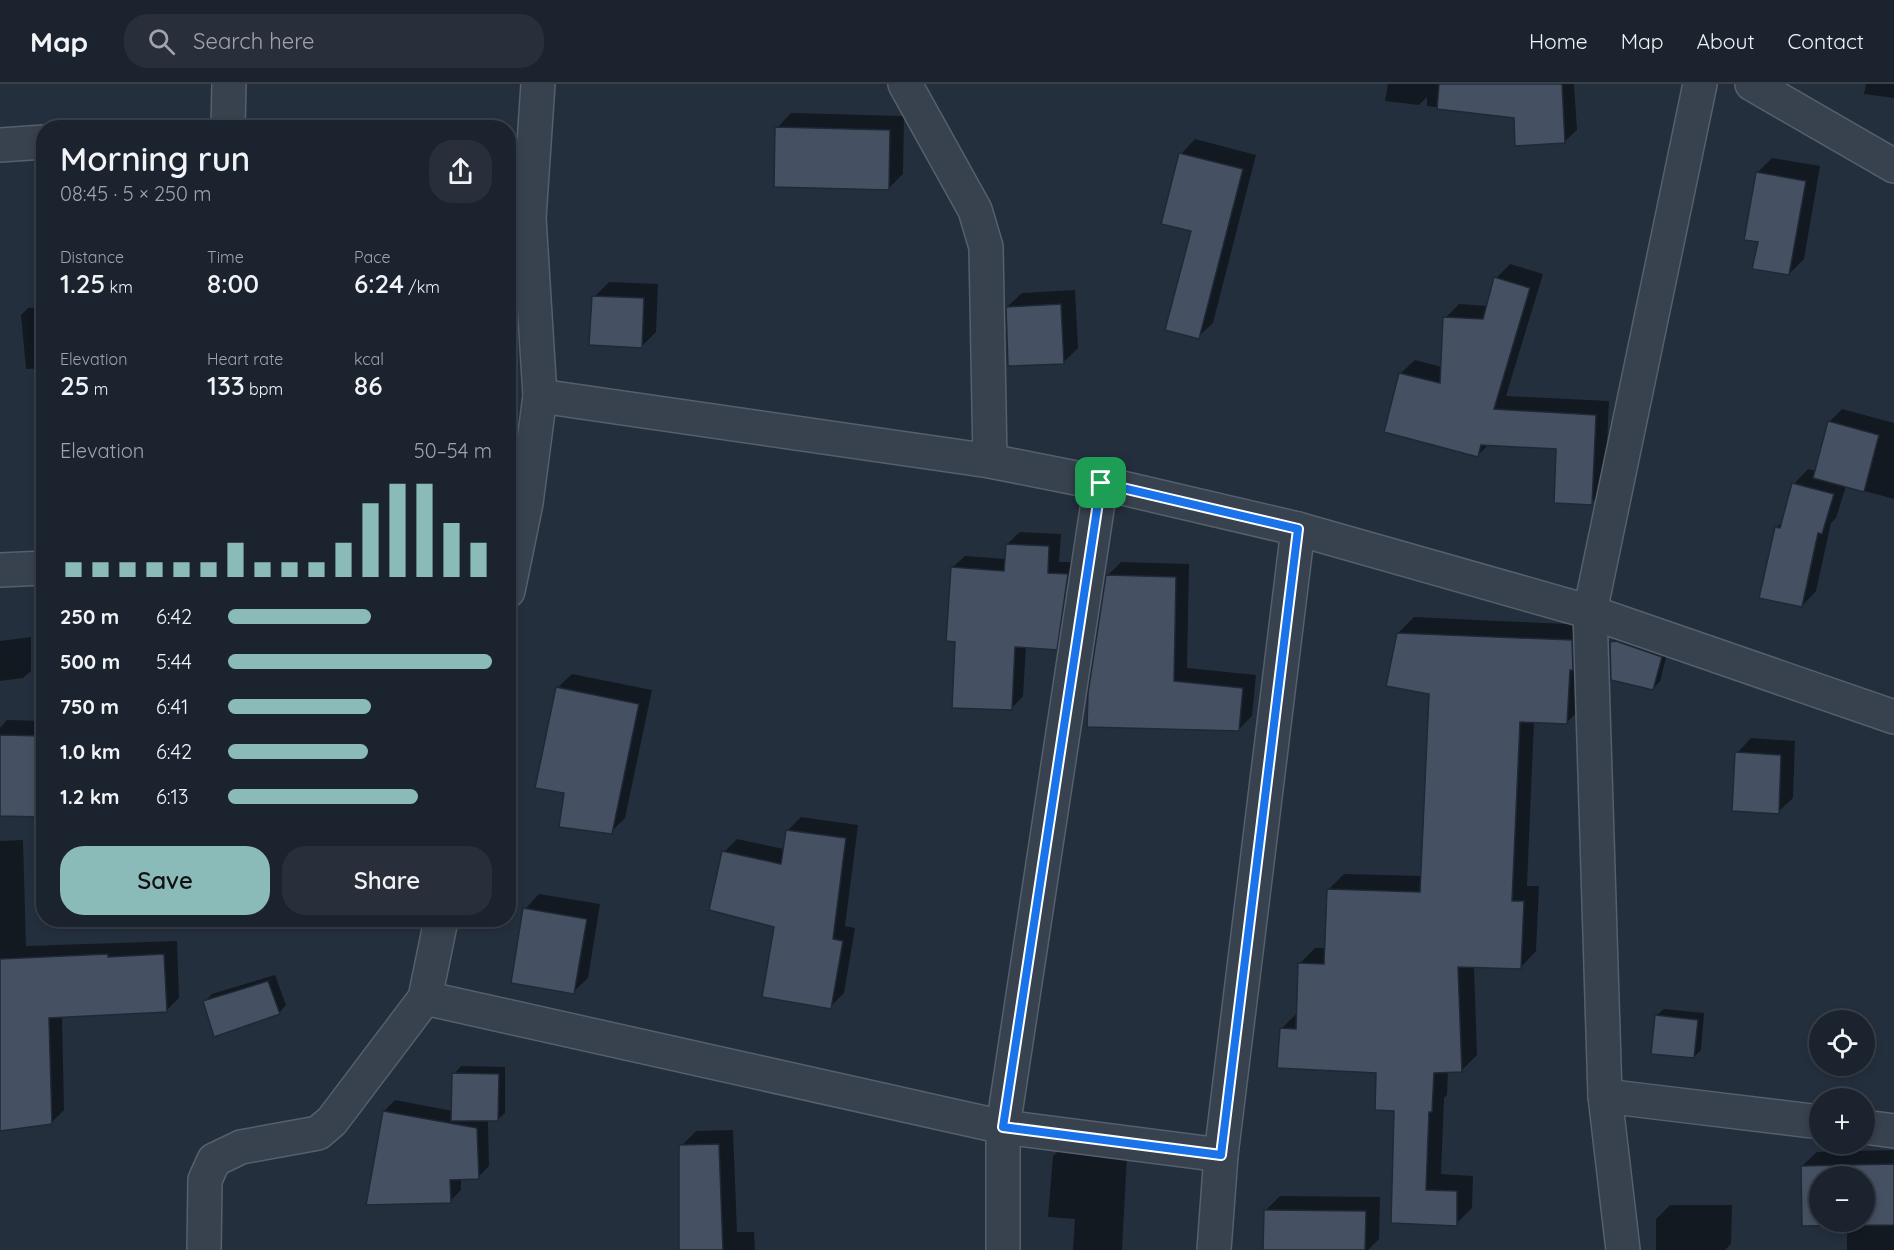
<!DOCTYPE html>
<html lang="en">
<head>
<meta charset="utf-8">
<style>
  :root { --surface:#1b232e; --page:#282f3a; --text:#f1f3f6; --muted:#a0a4aa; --line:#39404a; --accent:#8bbbb9 }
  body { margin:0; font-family:Quicksand,sans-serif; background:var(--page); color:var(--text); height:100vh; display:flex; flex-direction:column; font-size:22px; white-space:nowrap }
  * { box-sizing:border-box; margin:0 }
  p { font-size:20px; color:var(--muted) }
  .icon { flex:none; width:33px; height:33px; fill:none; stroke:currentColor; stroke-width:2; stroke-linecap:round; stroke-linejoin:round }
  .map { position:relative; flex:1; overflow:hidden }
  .sheet { position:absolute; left:36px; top:36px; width:480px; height:807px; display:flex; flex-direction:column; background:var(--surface); border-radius:24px; box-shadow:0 3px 9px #0003,0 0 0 2px var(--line) }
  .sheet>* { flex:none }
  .fabs { position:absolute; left:1809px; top:926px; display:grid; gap:12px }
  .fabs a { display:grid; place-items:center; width:66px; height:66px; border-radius:50%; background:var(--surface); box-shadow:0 3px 9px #0003,0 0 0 2px var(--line); font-size:30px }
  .pin { position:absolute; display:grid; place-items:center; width:51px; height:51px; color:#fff; margin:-26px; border-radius:12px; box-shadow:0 3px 9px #0006 }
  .round { display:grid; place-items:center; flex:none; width:63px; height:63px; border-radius:24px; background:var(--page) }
  .head { display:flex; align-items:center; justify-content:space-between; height:102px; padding:0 24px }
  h1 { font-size:33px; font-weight:600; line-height:45px }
  .figures { display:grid; grid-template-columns:repeat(3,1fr); gap:9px; height:102px; padding:6px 24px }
  .figures div { display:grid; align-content:center }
  .figures b { font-size:26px; font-weight:600 }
  .figures small { font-size:16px; font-weight:400 }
  .figures p { font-size:16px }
  .chart { height:168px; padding:12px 24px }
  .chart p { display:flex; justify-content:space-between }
  .chart svg { width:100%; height:108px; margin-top:6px; stroke:var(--accent); stroke-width:6 }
  .cta { display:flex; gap:12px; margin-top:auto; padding:12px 24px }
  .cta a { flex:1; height:69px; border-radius:24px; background:var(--accent); color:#111; font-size:24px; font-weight:600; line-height:69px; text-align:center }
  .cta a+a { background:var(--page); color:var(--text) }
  ul { padding:0 24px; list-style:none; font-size:20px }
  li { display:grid; grid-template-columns:96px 72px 1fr; align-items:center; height:45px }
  li i { height:15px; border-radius:8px; background:var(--accent) }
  header { display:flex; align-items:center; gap:36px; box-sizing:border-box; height:84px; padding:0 30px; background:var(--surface); border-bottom:2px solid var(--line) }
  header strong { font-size:28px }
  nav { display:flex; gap:33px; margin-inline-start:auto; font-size:21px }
  .search { width:420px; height:54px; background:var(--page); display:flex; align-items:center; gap:15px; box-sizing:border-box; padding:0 21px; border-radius:24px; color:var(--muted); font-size:22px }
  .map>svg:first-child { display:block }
  .shadow { fill:#0007; fill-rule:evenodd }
  .building { fill:#455162; stroke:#1f2835; stroke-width:1.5; fill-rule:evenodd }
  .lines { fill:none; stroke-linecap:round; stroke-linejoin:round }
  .minor-casing { stroke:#565f6c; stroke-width:36 }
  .minor { stroke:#38414e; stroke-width:33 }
  .route-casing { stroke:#fff; stroke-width:12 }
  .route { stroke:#1a73e8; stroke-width:8 }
</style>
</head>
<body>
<header>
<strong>Map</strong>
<div class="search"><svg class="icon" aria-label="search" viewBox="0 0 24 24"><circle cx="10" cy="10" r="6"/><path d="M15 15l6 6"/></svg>Search here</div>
<nav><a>Home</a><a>Map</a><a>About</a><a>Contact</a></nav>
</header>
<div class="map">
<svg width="1894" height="1166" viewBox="0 0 1894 1166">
  <rect width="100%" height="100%" fill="#242f3e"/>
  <g class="shadow">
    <path d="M 1388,0 L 1574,0 L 1577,46 L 1564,58 L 1515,32 L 1427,22 L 1427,13 L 1419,21 L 1385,17 Z"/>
    <path d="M 1866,0 L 1894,0 L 1894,14 L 1864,10 Z"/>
    <path d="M 791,29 L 904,32 L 903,90 L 888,105 L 777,44 Z"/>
    <path d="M 1195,55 L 1256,71 L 1213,239 L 1198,253 L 1192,146 L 1181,70 Z"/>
    <path d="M 1772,74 L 1820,82 L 1804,175 L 1789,190 L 1759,157 L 1757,89 Z"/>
    <path d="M 1510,180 L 1543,190 L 1506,312 L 1609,317 L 1605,405 L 1591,419 L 1558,364 L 1489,360 L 1478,371 L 1386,347 L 1401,289 L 1415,276 L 1442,283 L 1445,234 L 1459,220 L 1488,222 L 1496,194 Z"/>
    <path d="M 609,198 L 658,200 L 656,248 L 641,263 L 594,213 Z"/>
    <path d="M 1075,206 L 1078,264 L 1063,279 L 1007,223 L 1022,209 Z"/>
    <path d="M 44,223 L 44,284 L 26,285 L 21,231 L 28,224 Z"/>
    <path d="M 1842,325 L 1894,339 L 1894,415 L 1846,402 L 1836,434 L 1831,439 L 1816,507 L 1802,522 L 1776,444 L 1784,436 L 1794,400 L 1808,385 L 1816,387 L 1829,338 Z"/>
    <path d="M 1020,448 L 1061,450 L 1059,478 L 1080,478 L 1069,552 L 1056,564 L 1026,562 L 1023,612 L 1011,625 L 957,557 L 952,484 L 965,472 L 1006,475 L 1007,460 Z"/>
    <path d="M 1121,478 L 1189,480 L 1187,584 L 1256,591 L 1252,632 L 1239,645 L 1090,609 L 1107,492 Z"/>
    <path d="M 1414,533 L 1587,541 L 1583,623 L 1567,638 L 1534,637 L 1527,802 L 1539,802 L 1536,867 L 1521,883 L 1474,882 L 1477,971 L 1461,987 L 1448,987 L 1447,1011 L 1444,1014 L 1441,1090 L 1473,1092 L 1472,1124 L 1456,1140 L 1393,1138 L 1396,1025 L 1378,988 L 1281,945 L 1298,928 L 1299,880 L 1315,864 L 1326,864 L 1328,806 L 1344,790 L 1422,792 L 1431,609 L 1398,549 Z"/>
    <path d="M 1618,551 L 1668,566 L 1660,597 L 1653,605 L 1611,559 Z"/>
    <path d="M 31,553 L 31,587 L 23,594 L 0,597 L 0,557 Z"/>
    <path d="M 572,590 L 652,606 L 625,734 L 611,748 L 566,708 L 557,604 Z"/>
    <path d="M 7,636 L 44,637 L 44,731 L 0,730 L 0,644 Z"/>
    <path d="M 1751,654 L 1795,657 L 1793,714 L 1778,728 L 1737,669 Z"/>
    <path d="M 801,733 L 858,741 L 845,842 L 855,844 L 844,909 L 830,923 L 724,768 L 737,755 L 784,765 L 787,747 Z"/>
    <path d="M 23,756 L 26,862 L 177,857 L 179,914 L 166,927 L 62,932 L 64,1026 L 51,1039 L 0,1045 L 0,757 Z"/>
    <path d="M 539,810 L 600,820 L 588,894 L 573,908 L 525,825 Z"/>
    <path d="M 275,891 L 286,921 L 279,929 L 205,917 L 212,910 Z"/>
    <path d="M 1664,925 L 1704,929 L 1701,966 L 1694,973 L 1656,932 Z"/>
    <path d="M 461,982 L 505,983 L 505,1029 L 497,1036 L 488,1036 L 489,1082 L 478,1093 L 461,1094 L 461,1106 L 450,1117 L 384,1027 L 395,1016 L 453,1027 L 454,990 Z"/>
    <path d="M 733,1046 L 737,1148 L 754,1148 L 755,1166 L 681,1166 L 681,1062 L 696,1047 Z"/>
    <path d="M 1063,1062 L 1127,1071 L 1122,1166 L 1073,1166 L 1075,1135 L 1048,1133 L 1053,1072 Z"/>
    <path d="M 1894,1066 L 1894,1166 L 1847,1166 L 1847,1140 L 1804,1141 L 1802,1082 L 1817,1068 ZM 1820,1092 L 1864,1092 L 1864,1137 L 1820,1137 Z"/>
    <path d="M 1280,1112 L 1380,1113 L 1379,1155 L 1368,1166 L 1265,1166 L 1266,1126 Z"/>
    <path d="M 1670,1121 L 1732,1121 L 1731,1160 L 1725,1166 L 1656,1166 L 1656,1135 Z"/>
  </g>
  <g class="building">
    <path d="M 1439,0 L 1562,0 L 1565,59 L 1515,62 L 1514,34 L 1437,25 Z"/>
    <path d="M 775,43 L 890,46 L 889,106 L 774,103 Z"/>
    <path d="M 1179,69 L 1243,85 L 1199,255 L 1165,246 L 1191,147 L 1161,140 Z"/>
    <path d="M 1756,88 L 1806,97 L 1789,191 L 1752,185 L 1758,158 L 1744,156 Z"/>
    <path d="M 1494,193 L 1530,204 L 1494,325 L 1596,331 L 1592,421 L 1554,419 L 1556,365 L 1481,361 L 1478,373 L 1384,348 L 1399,289 L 1440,299 L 1443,233 L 1483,235 Z"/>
    <path d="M 592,212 L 644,214 L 642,264 L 589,261 Z"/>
    <path d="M 1061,220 L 1064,280 L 1008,282 L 1006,223 Z"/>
    <path d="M 1828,337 L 1879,351 L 1864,408 L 1813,394 Z"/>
    <path d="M 1792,399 L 1834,410 L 1822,450 L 1818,449 L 1802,523 L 1759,514 L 1775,443 L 1780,444 Z"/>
    <path d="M 1006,460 L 1049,462 L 1048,489 L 1068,490 L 1057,566 L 1015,563 L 1012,626 L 952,624 L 955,558 L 946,557 L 951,483 L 1004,487 Z"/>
    <path d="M 1106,491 L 1176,493 L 1174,597 L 1243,604 L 1239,647 L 1087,643 L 1088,609 Z"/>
    <path d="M 1397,549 L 1572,556 L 1573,586 L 1570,586 L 1567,640 L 1520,638 L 1512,817 L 1524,817 L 1521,885 L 1458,883 L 1462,988 L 1434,989 L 1432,1028 L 1429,1028 L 1426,1106 L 1457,1107 L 1457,1142 L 1391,1139 L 1394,1027 L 1375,1026 L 1376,989 L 1277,984 L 1280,944 L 1296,945 L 1298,879 L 1324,880 L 1327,805 L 1420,808 L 1429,610 L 1386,602 Z"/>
    <path d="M 1616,557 L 1662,573 L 1653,606 L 1611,596 L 1610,558 Z"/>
    <path d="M 556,603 L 639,620 L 612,750 L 559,743 L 564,709 L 535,704 Z"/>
    <path d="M 0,651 L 44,652 L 44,733 L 0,732 Z"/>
    <path d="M 1735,668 L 1781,671 L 1779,730 L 1732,727 Z"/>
    <path d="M 786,746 L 846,754 L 833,855 L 843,857 L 831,925 L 762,913 L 774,843 L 709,826 L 722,767 L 781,780 Z"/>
    <path d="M 523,824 L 587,835 L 574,910 L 511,899 Z"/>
    <path d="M 108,870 L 108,873 L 164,870 L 167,928 L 49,934 L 52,1040 L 0,1047 L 0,875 Z"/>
    <path d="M 268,897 L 280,930 L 214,953 L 203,917 Z"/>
    <path d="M 1655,931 L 1698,936 L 1694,974 L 1651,970 Z"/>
    <path d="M 452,989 L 499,990 L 498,1037 L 451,1037 Z"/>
    <path d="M 383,1027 L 477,1044 L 479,1095 L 450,1096 L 451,1119 L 366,1121 Z"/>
    <path d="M 719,1060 L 723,1166 L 679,1166 L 679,1061 Z"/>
    <path d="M 1894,1080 L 1894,1141 L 1802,1142 L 1801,1082 ZM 1820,1092 L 1864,1092 L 1864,1137 L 1820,1137 Z"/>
    <path d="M 1264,1126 L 1366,1127 L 1365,1166 L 1263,1166 Z"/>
  </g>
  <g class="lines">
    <g class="minor-casing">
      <g id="minor">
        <path d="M 905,0 L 975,126 L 986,163 L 990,377"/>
        <path d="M 1752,0 L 1894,82"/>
        <path d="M 228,44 L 229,0"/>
        <path d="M 0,61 L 44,58"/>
        <path d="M 540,312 L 990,377 L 1101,399 L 1298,445 L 1590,528 L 1894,633"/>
        <path d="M 0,486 L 44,484"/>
        <path d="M 508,507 L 526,419 L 540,312 L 529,134 L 538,0"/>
        <path d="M 425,914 L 1003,1043 L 1221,1071"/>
        <path d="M 1605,1012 L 1820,1038"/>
        <path d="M 1864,1043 L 1894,1047"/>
        <path d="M 204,1166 L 205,1096 L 214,1076 L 241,1063 L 318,1049 L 332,1037 L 425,914 L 441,836"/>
        <path d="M 1003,1166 L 1003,1043 L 1101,399"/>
        <path d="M 1214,1166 L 1221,1071 L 1298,445"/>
        <path d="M 1623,1166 L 1605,1012 L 1590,528 L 1700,0"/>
      </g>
    </g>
    <use href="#minor" class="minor"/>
  </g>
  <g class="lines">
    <g class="route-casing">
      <path id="route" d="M 1101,399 L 1298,445 L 1221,1071 L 1003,1043 Z"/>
    </g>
    <use href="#route" class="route"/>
  </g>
</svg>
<div class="fabs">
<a><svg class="icon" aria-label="locate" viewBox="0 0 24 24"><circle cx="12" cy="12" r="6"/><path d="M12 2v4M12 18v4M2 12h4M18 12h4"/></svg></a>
<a>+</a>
<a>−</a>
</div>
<div class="pin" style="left:1101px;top:399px;background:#1e9e55"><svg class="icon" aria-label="arrive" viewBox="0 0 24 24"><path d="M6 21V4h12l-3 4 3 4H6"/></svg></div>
<section class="sheet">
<div class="head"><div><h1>Morning run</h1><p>08:45 · 5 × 250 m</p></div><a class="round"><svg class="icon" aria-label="share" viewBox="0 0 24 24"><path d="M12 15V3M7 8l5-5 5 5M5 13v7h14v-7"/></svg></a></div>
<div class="figures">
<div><p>Distance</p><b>1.25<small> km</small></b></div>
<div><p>Time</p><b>8:00</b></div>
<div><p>Pace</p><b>6:24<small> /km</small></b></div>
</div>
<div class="figures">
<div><p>Elevation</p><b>25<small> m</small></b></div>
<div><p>Heart rate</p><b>133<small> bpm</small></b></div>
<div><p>kcal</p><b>86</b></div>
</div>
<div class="chart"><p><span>Elevation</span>50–54 m</p>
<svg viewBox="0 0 160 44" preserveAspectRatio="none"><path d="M5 44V38M15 44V38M25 44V38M35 44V38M45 44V38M55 44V38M65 44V30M75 44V38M85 44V38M95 44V38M105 44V30M115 44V14M125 44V6M135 44V6M145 44V22M155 44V30"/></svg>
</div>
<ul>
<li><b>250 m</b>6:42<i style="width:54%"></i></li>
<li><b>500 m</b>5:44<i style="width:100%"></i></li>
<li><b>750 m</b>6:41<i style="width:54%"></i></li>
<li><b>1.0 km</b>6:42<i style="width:53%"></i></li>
<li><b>1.2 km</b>6:13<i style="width:72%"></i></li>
</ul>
<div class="cta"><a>Save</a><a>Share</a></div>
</section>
</div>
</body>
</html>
